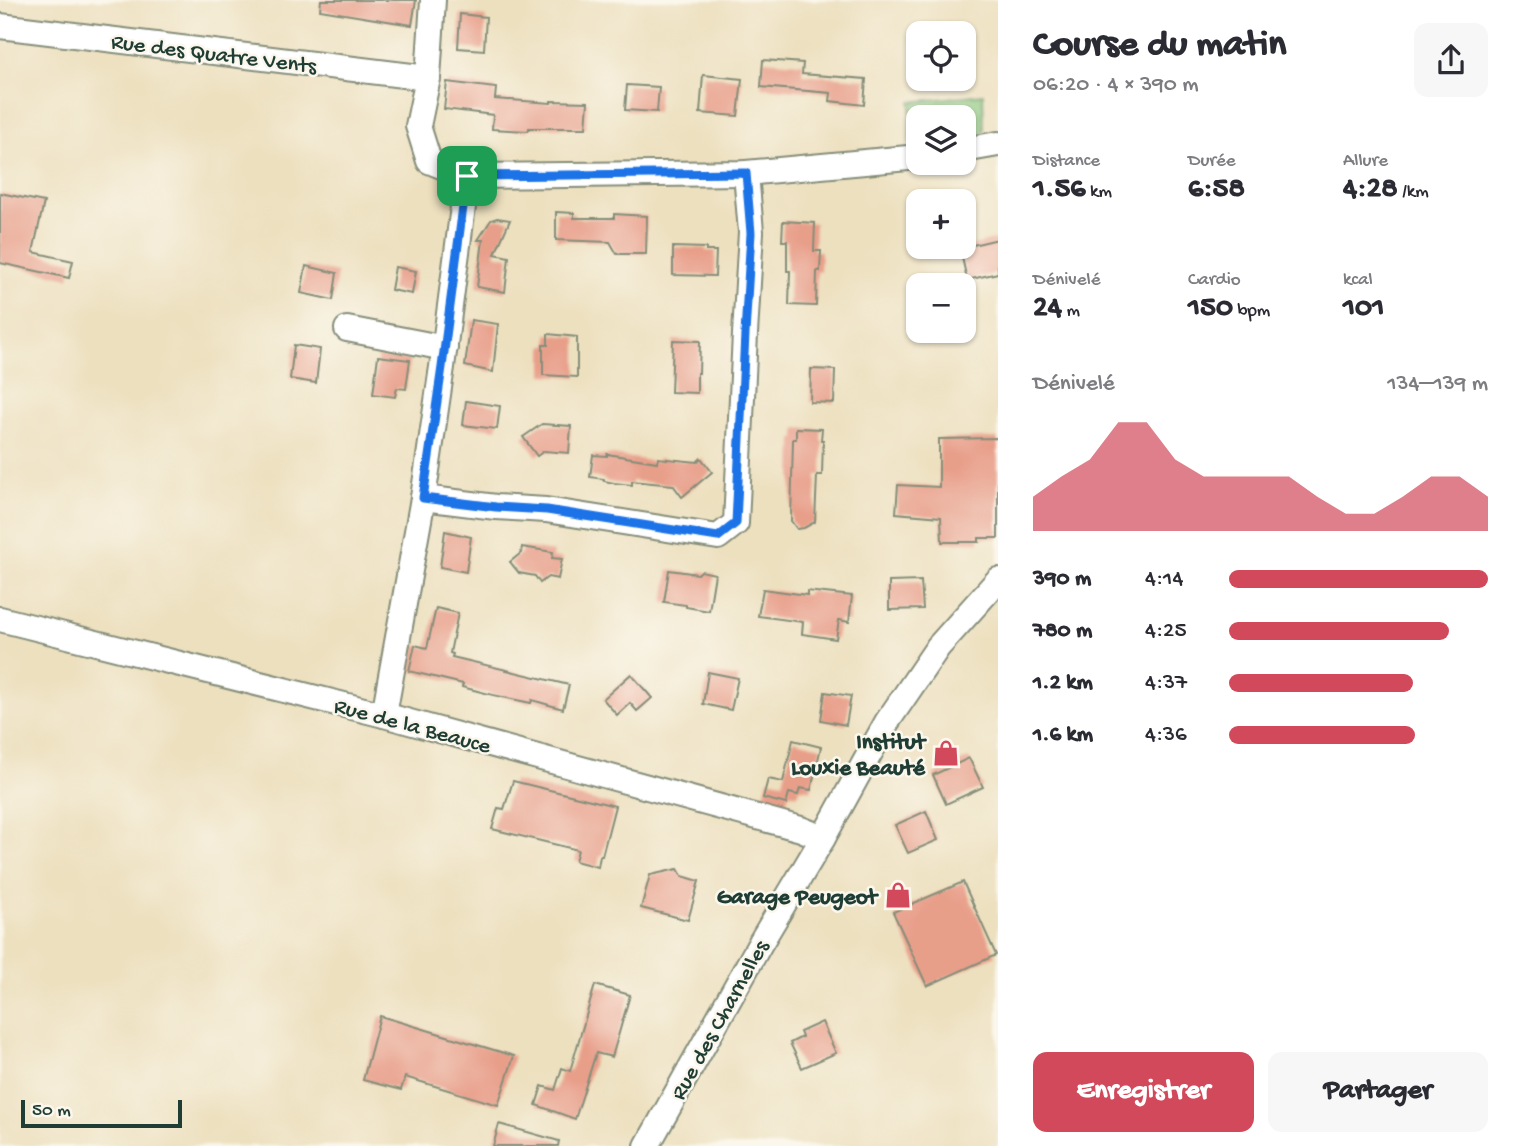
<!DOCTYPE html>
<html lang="fr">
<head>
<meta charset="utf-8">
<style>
  :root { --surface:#fff; --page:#f7f7f7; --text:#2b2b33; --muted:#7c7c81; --accent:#d1495b }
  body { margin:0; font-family:"Gochi Hand",sans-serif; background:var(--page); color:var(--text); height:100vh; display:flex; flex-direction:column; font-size:26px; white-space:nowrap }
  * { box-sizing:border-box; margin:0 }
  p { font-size:23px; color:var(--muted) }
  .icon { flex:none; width:38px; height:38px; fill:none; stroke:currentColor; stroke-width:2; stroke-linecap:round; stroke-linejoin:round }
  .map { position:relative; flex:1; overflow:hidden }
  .panel { display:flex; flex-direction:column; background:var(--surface); width:525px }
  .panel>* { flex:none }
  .controls { position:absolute; left:906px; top:21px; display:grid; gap:14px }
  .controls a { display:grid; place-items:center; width:70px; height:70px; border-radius:14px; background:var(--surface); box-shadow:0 2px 5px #0004; font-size:35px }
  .scale { position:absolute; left:21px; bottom:18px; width:161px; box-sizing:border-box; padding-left:7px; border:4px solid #1f3d34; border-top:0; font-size:19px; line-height:24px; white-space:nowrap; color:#1f3d34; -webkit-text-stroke:5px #fbf7ec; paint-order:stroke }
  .pin { position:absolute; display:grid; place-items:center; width:60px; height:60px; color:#fff; margin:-30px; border-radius:14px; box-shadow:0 4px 10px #0006 }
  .round { display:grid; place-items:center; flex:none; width:74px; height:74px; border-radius:14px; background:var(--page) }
  .summary { display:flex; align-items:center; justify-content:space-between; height:119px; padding:0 35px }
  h1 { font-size:38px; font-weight:700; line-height:52px }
  .stats { display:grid; grid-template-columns:repeat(3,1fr); gap:10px; height:119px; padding:7px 35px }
  .stats div { display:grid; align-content:center }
  .stats b { font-size:30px; font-weight:700 }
  .stats small { font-size:19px; font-weight:400 }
  .stats p { font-size:19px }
  .chart { height:196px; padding:14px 35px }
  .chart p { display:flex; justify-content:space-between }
  .chart svg { width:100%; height:126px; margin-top:7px; fill:var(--accent); opacity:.7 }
  .cta { display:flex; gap:14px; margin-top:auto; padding:14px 35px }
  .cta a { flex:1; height:80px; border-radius:14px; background:var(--accent); color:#fff; font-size:28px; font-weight:700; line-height:80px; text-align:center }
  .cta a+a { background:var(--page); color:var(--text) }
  ul { padding:0 35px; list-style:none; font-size:23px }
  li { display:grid; grid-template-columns:112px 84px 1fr; align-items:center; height:52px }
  li i { height:18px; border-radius:9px; background:var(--accent) }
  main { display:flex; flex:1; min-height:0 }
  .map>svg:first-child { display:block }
  .park { fill:#89c77e; stroke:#548259; stroke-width:2 }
  .building { fill:#e89f8a }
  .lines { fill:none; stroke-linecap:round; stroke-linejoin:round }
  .street-casing { stroke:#868e7a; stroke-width:28 }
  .street { stroke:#fff; stroke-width:24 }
  .route-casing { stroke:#fff; stroke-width:14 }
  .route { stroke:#1a73e8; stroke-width:9 }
  .labels { text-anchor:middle; stroke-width:5; stroke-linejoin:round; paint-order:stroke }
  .street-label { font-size:23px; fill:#1f3d34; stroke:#fbf7ec }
  .poi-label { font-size:23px; font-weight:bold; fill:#1f3d34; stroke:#fbf7ec; text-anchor:end }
</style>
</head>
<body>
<main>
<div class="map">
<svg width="998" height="1146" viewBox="0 0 998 1146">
  <rect width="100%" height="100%" fill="#fbf7ec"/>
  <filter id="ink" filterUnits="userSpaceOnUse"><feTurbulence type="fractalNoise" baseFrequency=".0143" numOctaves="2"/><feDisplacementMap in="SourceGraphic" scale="14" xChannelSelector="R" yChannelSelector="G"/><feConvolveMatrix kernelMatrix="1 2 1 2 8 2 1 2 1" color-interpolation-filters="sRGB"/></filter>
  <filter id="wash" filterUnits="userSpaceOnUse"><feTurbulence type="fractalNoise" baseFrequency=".00686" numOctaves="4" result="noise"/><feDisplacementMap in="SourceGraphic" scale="28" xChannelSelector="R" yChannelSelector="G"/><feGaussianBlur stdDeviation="1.57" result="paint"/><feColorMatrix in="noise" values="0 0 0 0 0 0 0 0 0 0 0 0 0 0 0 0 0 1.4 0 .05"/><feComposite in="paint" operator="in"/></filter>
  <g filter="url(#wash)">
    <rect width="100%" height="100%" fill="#ede0bf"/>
    <path class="park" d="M 983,94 L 984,132 L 964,135 L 964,117 L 919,117 L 919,140 L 910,142 L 911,102 Z"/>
    <g id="blocks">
      <g class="building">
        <path d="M 321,0 L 416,0 L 412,25 L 320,10 Z"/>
        <path d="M 460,14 L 486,17 L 484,50 L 458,48 Z"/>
        <path d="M 763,60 L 803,63 L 802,74 L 866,79 L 864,105 L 830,101 L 831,93 L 761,87 Z"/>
        <path d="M 703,75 L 742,79 L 738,116 L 700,113 Z"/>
        <path d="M 447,82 L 496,88 L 495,99 L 551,103 L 551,101 L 588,102 L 586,128 L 529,128 L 528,131 L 492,129 L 493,115 L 444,109 Z"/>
        <path d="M 627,85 L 659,87 L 657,112 L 625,110 Z"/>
        <path d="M 0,193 L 44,202 L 33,252 L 73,261 L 69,278 L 0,263 Z"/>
        <path d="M 556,212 L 574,213 L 574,218 L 614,218 L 614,214 L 647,216 L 646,254 L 617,254 L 610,242 L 556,240 Z"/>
        <path d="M 497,218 L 510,220 L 495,254 L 509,257 L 505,292 L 477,287 L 483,240 L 478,240 L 491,220 Z"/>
        <path d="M 783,221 L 815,223 L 814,251 L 821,251 L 820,271 L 817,271 L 816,306 L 789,305 L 790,271 L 787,271 L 787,241 L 782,241 Z"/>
        <path d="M 998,239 L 998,273 L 967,280 L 960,248 Z"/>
        <path d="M 673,247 L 706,248 L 706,251 L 716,251 L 715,276 L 673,275 Z"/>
        <path d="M 306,266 L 337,273 L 333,300 L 301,293 Z"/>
        <path d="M 395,267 L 416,271 L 412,294 L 391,290 Z"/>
        <path d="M 471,320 L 498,324 L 493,372 L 465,366 Z"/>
        <path d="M 548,334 L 577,337 L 577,377 L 543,375 L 543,345 L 548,345 Z"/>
        <path d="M 673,340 L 700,341 L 699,373 L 697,373 L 697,393 L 671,392 Z"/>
        <path d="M 294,345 L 320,349 L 316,383 L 290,379 Z"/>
        <path d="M 378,356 L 410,360 L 406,389 L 397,388 L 395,397 L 373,394 Z"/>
        <path d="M 811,369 L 835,370 L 834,403 L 810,402 Z"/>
        <path d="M 466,401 L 500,406 L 497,429 L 463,425 Z"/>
        <path d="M 542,424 L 571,426 L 569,453 L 544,451 L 537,456 L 523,437 Z"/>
        <path d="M 796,428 L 822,429 L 821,440 L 823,440 L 822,475 L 817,475 L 815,522 L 804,528 L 797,529 L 791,521 L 793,439 L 796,439 Z"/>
        <path d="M 998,438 L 998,538 L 979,538 L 979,542 L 942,542 L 941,517 L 896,513 L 898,485 L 939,487 L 939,439 Z"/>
        <path d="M 607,454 L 657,462 L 658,458 L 697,462 L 701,458 L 712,472 L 682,497 L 673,485 L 632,481 L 632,485 L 614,483 L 604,481 L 604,479 L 590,477 L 593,455 L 607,456 Z"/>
        <path d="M 445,531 L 471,537 L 466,572 L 440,567 Z"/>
        <path d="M 522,547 L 553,552 L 552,558 L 562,559 L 558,579 L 548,577 L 540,583 L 535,576 L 519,573 L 510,562 L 521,553 Z"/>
        <path d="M 669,570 L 698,574 L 701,571 L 715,574 L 709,611 L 686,607 L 686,605 L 664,602 Z"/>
        <path d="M 921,581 L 923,609 L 889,610 L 889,582 Z"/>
        <path d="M 763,589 L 807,595 L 807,591 L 852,596 L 849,622 L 839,620 L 836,639 L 802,634 L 803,622 L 758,616 Z"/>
        <path d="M 436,608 L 458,613 L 450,653 L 453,654 L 452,657 L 569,685 L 563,709 L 532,700 L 531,703 L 493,695 L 462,687 L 463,684 L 409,671 L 415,645 L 427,648 Z"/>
        <path d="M 708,672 L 738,678 L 731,710 L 703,704 Z"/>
        <path d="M 631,674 L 652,698 L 637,711 L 630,703 L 617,715 L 603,699 Z"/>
        <path d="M 825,692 L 851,696 L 846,725 L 821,720 Z"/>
        <path d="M 793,740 L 821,747 L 811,790 L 800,788 L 798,795 L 789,793 L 786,804 L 763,798 L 768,779 L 783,782 Z"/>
        <path d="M 969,758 L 983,787 L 946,804 L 933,775 Z"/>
        <path d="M 513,781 L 615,806 L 602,856 L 600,856 L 598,867 L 575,861 L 578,850 L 492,829 L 498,808 L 504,809 Z"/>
        <path d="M 926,811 L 938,840 L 908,853 L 895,825 Z"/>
        <path d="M 678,869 L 682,876 L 699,881 L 688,920 L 641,908 L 650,875 Z"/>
        <path d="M 963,882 L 996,955 L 927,986 L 893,912 Z"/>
        <path d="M 595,985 L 630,995 L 612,1057 L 596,1053 L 575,1119 L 536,1105 L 542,1086 L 555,1090 L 562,1068 L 570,1071 Z"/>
        <path d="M 380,1016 L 514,1056 L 498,1105 L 405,1077 L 401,1090 L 363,1080 Z"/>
        <path d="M 822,1022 L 836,1053 L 802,1068 L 790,1043 L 802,1037 L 800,1032 Z"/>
        <path d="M 499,1124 L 559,1141 L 558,1146 L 493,1146 Z"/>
      </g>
    </g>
  </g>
  <g filter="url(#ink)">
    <use href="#blocks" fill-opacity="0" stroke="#868e7a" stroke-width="2"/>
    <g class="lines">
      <g class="street-casing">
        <g id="street">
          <path d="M 0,26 L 428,78"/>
          <path d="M 964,150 L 998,144"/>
          <path d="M 467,176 L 746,173 L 919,157"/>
          <path d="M 347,329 L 445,348"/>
          <path d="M 423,498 L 496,507 L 546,510 L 718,537 L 736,523 L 745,334 L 751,232 L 746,173"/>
          <path d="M 0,619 L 384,715 L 801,829 L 823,838"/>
          <path d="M 384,715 L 423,498 L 442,367 L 467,176 L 429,161 L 418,126 L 428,78 L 433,0"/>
          <path d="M 647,1146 L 761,942 L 823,838 L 887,722 L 938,647 L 998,580"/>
        </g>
      </g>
      <use href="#street" class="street"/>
    </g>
  </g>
  <g class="lines" filter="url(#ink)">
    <g class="route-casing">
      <path id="route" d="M 746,173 L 751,233 L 745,334 L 736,523 L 718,537 L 547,510 L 496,507 L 423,498 L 442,367 L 467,176 Z"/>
    </g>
    <use href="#route" class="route"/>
  </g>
  <defs>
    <g id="shop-bare" transform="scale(2.1)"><path d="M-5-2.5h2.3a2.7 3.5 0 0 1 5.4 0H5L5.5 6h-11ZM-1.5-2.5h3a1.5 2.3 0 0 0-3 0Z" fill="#d1495b" stroke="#fbf7ec" stroke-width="2.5" paint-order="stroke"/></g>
  </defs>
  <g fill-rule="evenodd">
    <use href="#shop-bare" x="946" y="753"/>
    <use href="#shop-bare" x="898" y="895"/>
  </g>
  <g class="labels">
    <g class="street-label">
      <text transform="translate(214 52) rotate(7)" y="8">Rue des Quatre Vents</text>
      <text transform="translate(413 724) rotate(15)" y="8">Rue de la Beauce</text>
      <text transform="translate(718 1019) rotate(-61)" y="8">Rue des Charnelles</text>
    </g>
    <g class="poi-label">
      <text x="925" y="748">Institut<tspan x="925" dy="26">Louxie Beauté</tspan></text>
      <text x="877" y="903">Garage Peugeot</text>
    </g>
  </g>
</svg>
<div class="controls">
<a><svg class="icon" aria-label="locate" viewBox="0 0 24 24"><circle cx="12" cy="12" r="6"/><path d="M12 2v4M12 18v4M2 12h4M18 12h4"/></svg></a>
<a><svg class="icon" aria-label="layers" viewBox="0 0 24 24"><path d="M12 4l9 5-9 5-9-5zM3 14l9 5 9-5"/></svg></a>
<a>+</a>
<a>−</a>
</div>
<div class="scale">50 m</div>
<div class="pin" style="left:467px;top:176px;background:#1e9e55"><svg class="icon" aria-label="arrive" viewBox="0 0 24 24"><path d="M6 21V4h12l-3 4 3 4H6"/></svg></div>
</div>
<section class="panel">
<div class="summary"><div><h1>Course du matin</h1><p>06:20 · 4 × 390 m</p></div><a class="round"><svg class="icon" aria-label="share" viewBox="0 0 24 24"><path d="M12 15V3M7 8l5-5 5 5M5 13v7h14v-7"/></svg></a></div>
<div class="stats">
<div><p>Distance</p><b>1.56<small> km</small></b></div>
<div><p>Durée</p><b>6:58</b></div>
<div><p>Allure</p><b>4:28<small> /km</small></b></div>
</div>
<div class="stats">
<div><p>Dénivelé</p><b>24<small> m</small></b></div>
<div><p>Cardio</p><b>150<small> bpm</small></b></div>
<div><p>kcal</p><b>101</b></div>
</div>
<div class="chart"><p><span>Dénivelé</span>134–139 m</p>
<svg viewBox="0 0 160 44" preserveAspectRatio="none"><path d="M0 44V32L10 25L20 19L30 6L40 6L50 19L60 25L70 25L80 25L90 25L100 32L110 38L120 38L130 32L140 25L150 25L160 32V44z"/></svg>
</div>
<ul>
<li><b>390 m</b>4:14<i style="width:100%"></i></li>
<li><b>780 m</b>4:25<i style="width:85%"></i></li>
<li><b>1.2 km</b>4:37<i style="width:71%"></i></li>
<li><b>1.6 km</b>4:36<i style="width:72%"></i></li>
</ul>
<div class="cta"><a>Enregistrer</a><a>Partager</a></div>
</section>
</main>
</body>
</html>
